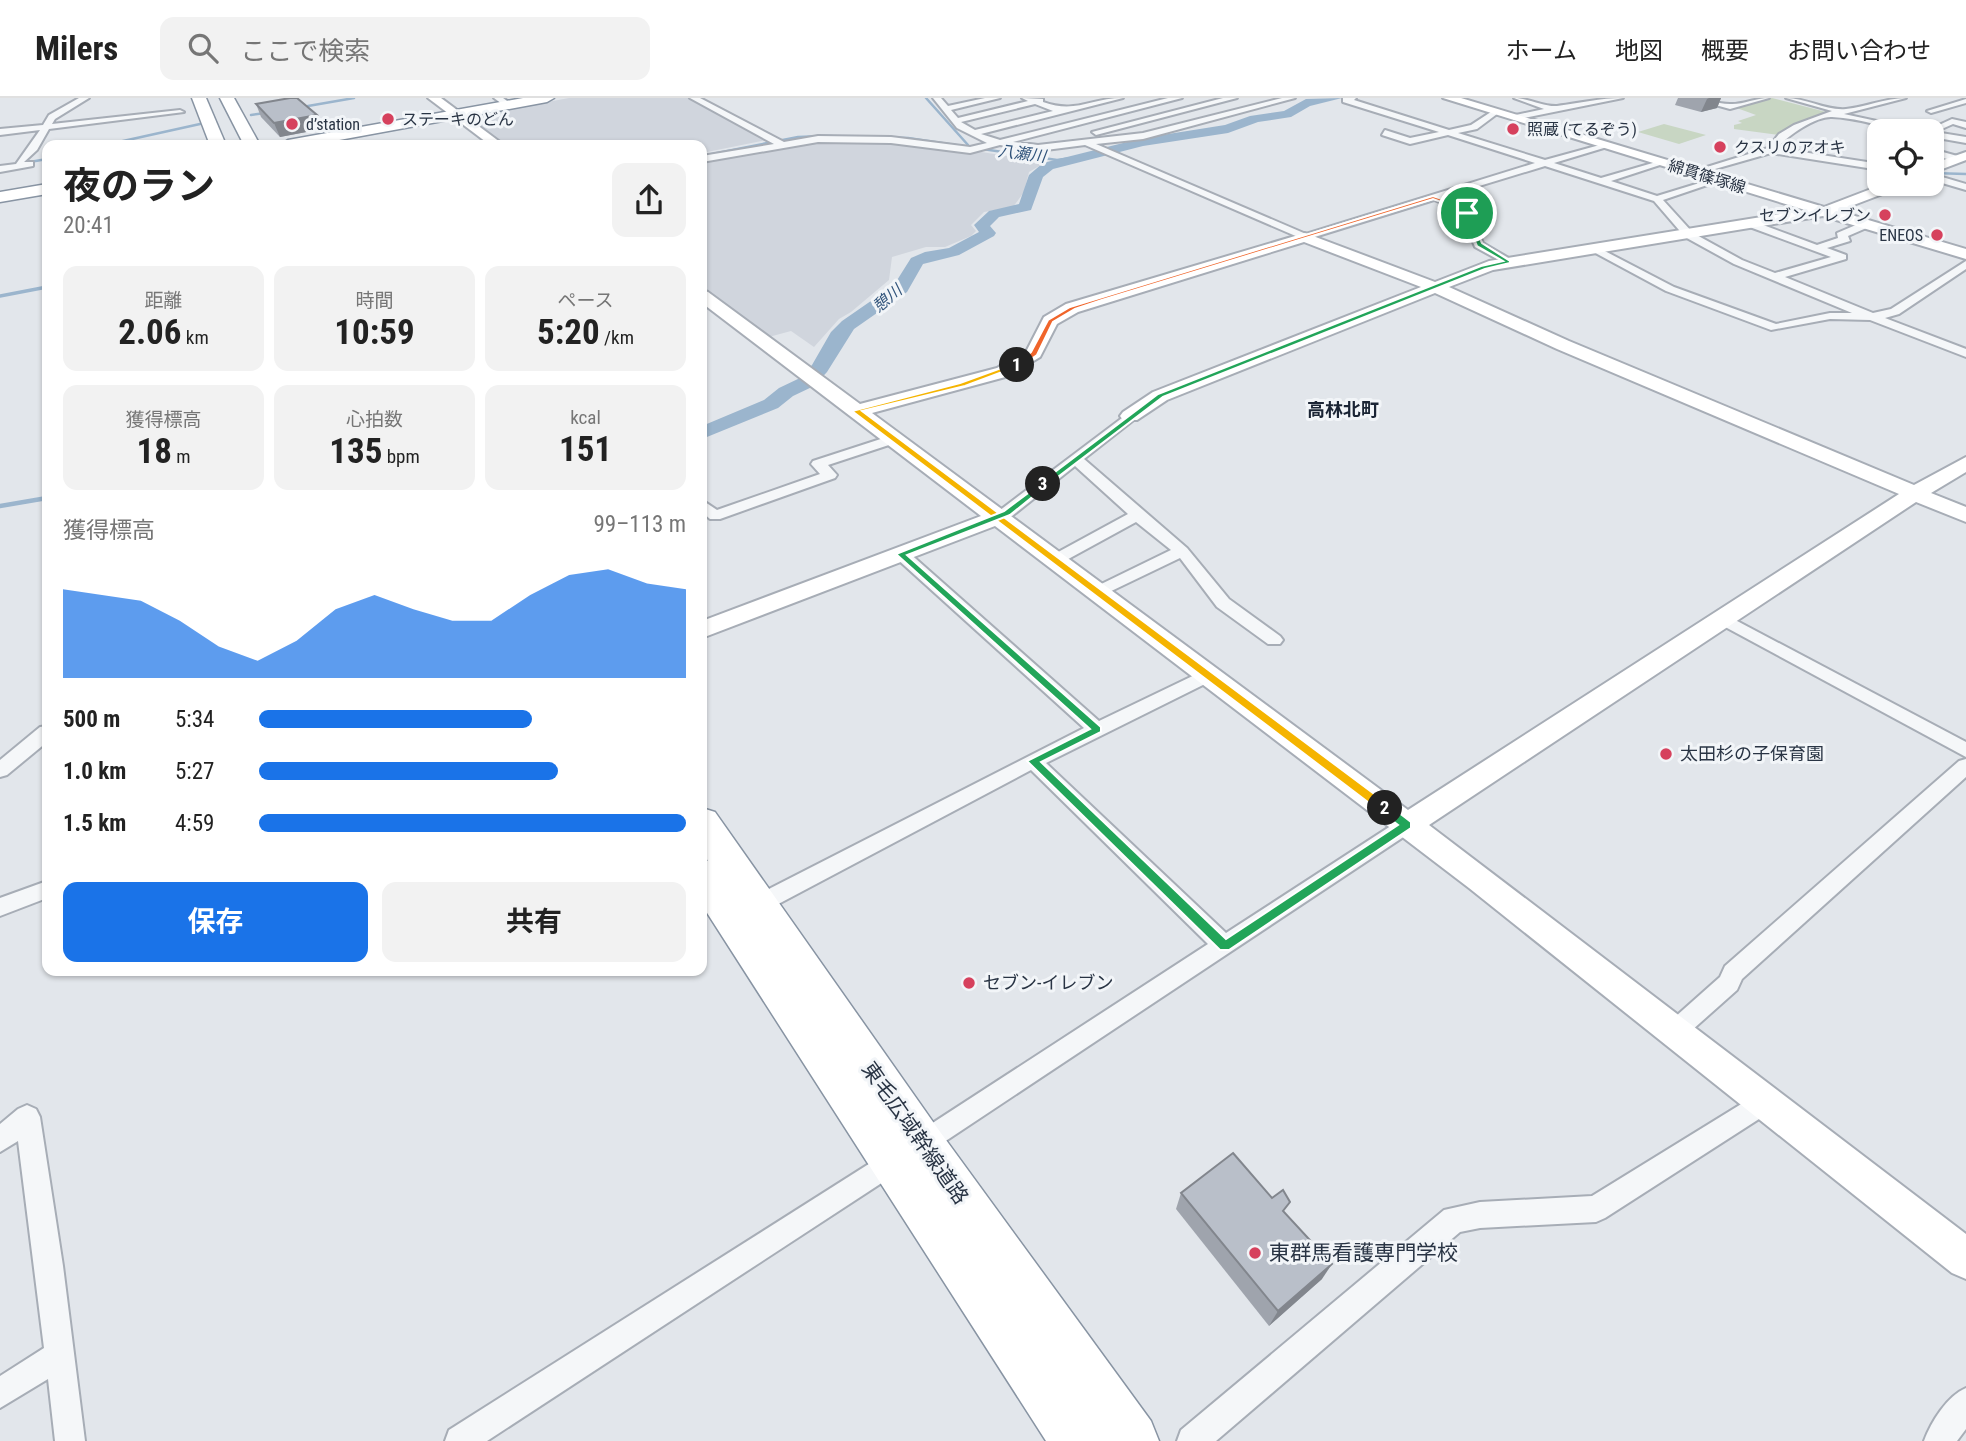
<!DOCTYPE html>
<html lang="ja">
<head>
<meta charset="utf-8">
<style>
  :root { --surface:#fff; --page:#f2f2f2; --text:#222; --muted:#767676; --line:#e0e0e0; --accent:#1a73e8 }
  body { margin:0; font-family:"Roboto Condensed","Noto Sans JP",sans-serif; background:var(--page); color:var(--text); height:100vh; display:flex; flex-direction:column; font-size:26px; white-space:nowrap }
  * { box-sizing:border-box; margin:0 }
  p { font-size:23px; color:var(--muted) }
  .icon { flex:none; width:38px; height:38px; fill:none; stroke:currentColor; stroke-width:2; stroke-linecap:round; stroke-linejoin:round }
  .map { position:relative; flex:1; overflow:hidden }
  .sheet { position:absolute; left:42px; top:42px; width:665px; height:836px; display:flex; flex-direction:column; background:var(--surface); border-radius:14px; box-shadow:0 2px 5px #0004 }
  .sheet>* { flex:none }
  .controls { position:absolute; left:1867px; top:21px; display:grid; gap:14px }
  .controls a { display:grid; place-items:center; width:77px; height:77px; border-radius:14px; background:var(--surface); box-shadow:0 2px 5px #0004; font-size:35px }
  .pin { position:absolute; display:grid; place-items:center; width:60px; height:60px; color:#fff; margin:-30px; border:4px solid #fff; border-radius:50%; box-shadow:0 2px 7px #0007 }
  .km { position:absolute; width:35px; height:35px; margin:-18px; border-radius:50%; background:#222; color:#fff; font-size:19px; line-height:35px; text-align:center }
  .round { display:grid; place-items:center; flex:none; width:74px; height:74px; border-radius:14px; background:var(--page) }
  .overview { display:flex; align-items:center; justify-content:space-between; height:119px; padding:0 21px }
  h1 { font-size:38px; font-weight:700; line-height:52px }
  .stats { display:grid; grid-template-columns:repeat(3,1fr); gap:10px; height:119px; padding:7px 21px }
  .stats div { display:grid; align-content:center; border-radius:14px; background:var(--page); text-align:center }
  .stats b { font-size:35px; font-weight:700 }
  .stats small { font-size:19px; font-weight:400 }
  .stats p { font-size:19px }
  .chart { height:196px; padding:14px 21px }
  .chart p { display:flex; justify-content:space-between }
  .chart svg { width:100%; height:126px; margin-top:7px; fill:var(--accent); opacity:.7 }
  .cta { display:flex; gap:14px; margin-top:auto; padding:14px 21px }
  .cta a { flex:1; height:80px; border-radius:14px; background:var(--accent); color:#fff; font-size:28px; font-weight:700; line-height:80px; text-align:center }
  .cta a+a { background:var(--page); color:var(--text) }
  ul { padding:0 21px; list-style:none; font-size:23px }
  li { display:grid; grid-template-columns:112px 84px 1fr; align-items:center; height:52px }
  li i { height:18px; border-radius:9px; background:var(--accent) }
  header { display:flex; align-items:center; gap:42px; box-sizing:border-box; height:98px; padding:0 35px; background:var(--surface); border-bottom:2px solid var(--line) }
  header strong { font-size:33px }
  nav { display:flex; gap:38px; margin-inline-start:auto; font-size:24px }
  .search { width:490px; height:63px; background:var(--page); display:flex; align-items:center; gap:18px; box-sizing:border-box; padding:0 24px; border-radius:14px; color:var(--muted); font-size:26px }
  .map>svg:first-child { display:block }
  .built { fill:#d0d5dd }
  .green { fill:#c8d6c3 }
  .lines { fill:none; stroke-linecap:round; stroke-linejoin:round }
  .stream-far2 { stroke:#9bb5cd; stroke-width:2.5 }
  .stream-far1 { stroke:#9bb5cd; stroke-width:3.5 }
  .stream { stroke:#9bb5cd; stroke-width:4.5 }
  .river { fill:#9bb5cd; fill-rule:evenodd }
  .street-casing { stroke:#a7adb6; stroke-width:4 }
  .secondary-casing { stroke:#a7adb6; stroke-width:4 }
  .highway-casing { stroke:#8894a3; stroke-width:3 }
  .street { fill:#f5f7f9; fill-rule:evenodd }
  .secondary { fill:#fff; fill-rule:evenodd }
  .highway { fill:#fff; fill-rule:evenodd }
  .wall { fill:#9fa4ad }
  .shaded-wall { fill:#82868d }
  .building { fill:#b9bfc9; stroke:#82868d; stroke-width:2 }
  .split-1 { fill:#f0652b; stroke:#fff; stroke-width:2 }
  .split-2 { fill:#f5b400; stroke:#fff; stroke-width:2 }
  .split-3 { fill:#22a559; stroke:#fff; stroke-width:2 }
  .split-4 { fill:#22a559; stroke:#fff; stroke-width:2 }
  .poi-dot { fill:#d6415d; stroke:#f2f5f8; stroke-width:2.5 }
  .labels { text-anchor:middle; stroke-width:6; stroke-linejoin:round; paint-order:stroke }
  .far-poi-label { font-size:16px; fill:#293444; stroke:#f2f5f8; text-anchor:start }
  .far-water-label { font-size:16px; font-style:italic; fill:#31547b; stroke:#f2f5f8 }
  .far-street-label { font-size:16px; fill:#293444; stroke:#f2f5f8 }
  .far-quarter-label { font-size:18px; font-weight:bold; fill:#1b2535; stroke:#f2f5f8 }
  .poi-label { font-size:18px; fill:#293444; stroke:#f2f5f8; text-anchor:start }
  .near-street-label { font-size:21px; fill:#293444; stroke:#f2f5f8 }
  .near-poi-label { font-size:21px; fill:#293444; stroke:#f2f5f8; text-anchor:start }
</style>
</head>
<body>
<header>
<strong>Milers</strong>
<div class="search"><svg class="icon" aria-label="search" viewBox="0 0 24 24"><circle cx="10" cy="10" r="6"/><path d="M15 15l6 6"/></svg>ここで検索</div>
<nav><a>ホーム</a><a>地図</a><a>概要</a><a>お問い合わせ</a></nav>
</header>
<div class="map">
<svg width="1966" height="1343" viewBox="0 0 1966 1343">
  <rect width="100%" height="100%" fill="#e2e6eb"/>
  <g class="built">
    <path d="M 569,0 L 689,0 L 767,42 L 702,55 L 702,47 L 503,47 L 465,19 Z"/>
    <path d="M 818,41 L 937,47 L 1046,64 L 1029,74 L 1024,94 L 1013,109 L 984,114 L 971,127 L 976,133 L 971,138 L 945,149 L 926,149 L 892,159 L 889,182 L 851,214 L 839,221 L 814,249 L 791,233 L 765,240 L 702,193 L 702,62 Z"/>
  </g>
  <g class="green">
    <path d="M 1770,0 L 1772,0 L 1830,15 L 1779,37 L 1734,31 L 1734,27 L 1742,25 L 1738,23 L 1756,17 L 1734,9 Z"/>
    <path d="M 1664,26 L 1706,37 L 1679,46 L 1638,34 Z"/>
  </g>
  <g class="lines">
    <g class="stream-far2">
      <path d="M 926,0 L 968,47"/>
      <path d="M 308,8 L 354,0"/>
      <path d="M 251,17 L 265,15"/>
      <path d="M 105,47 L 200,26"/>
      <path d="M 702,58 L 798,39 L 824,38 L 908,40 L 1057,62 L 1092,57"/>
      <path d="M 24,65 L 47,61"/>
      <path d="M 1932,75 L 1966,76"/>
    </g>
    <path class="stream-far1" d="M 0,198 L 47,189"/>
    <path class="stream" d="M 0,408 L 47,400"/>
    <path class="river" d="M 1342,0 L 1310,8 L 1291,19 L 1258,24 L 1228,35 L 1143,48 L 1053,71 L 1043,79 L 1031,112 L 999,119 L 990,128 L 996,135 L 994,138 L 959,157 L 923,166 L 907,194 L 854,231 L 827,274 L 814,288 L 793,298 L 778,310 L 702,341 L 702,328 L 764,302 L 779,290 L 800,280 L 812,267 L 831,234 L 842,223 L 894,187 L 911,160 L 925,154 L 949,150 L 979,134 L 974,127 L 989,113 L 1019,106 L 1029,77 L 1043,65 L 1143,40 L 1225,27 L 1250,18 L 1284,13 L 1306,1 Z"/>
    <g class="street-casing">
      <g id="street">
        <path d="M 79,0 L 89,0 L 55,21 L 52,26 L 180,12 L 184,14 L 49,31 L 37,52 L 24,64 L 33,64 L 33,68 L 0,74 L 0,68 L 16,66 L 40,32 L 0,37 L 0,31 L 43,27 L 49,17 Z"/>
        <path d="M 494,0 L 503,0 L 513,7 L 506,9 Z"/>
        <path d="M 690,0 L 700,0 L 784,44 L 818,38 L 891,39 L 970,49 L 987,45 L 957,30 L 933,0 L 941,0 L 948,8 L 985,0 L 1000,0 L 951,12 L 958,20 L 1028,3 L 1022,0 L 1043,1 L 1043,4 C 1076,16 1090,0 1123,0 L 981,36 L 1000,42 L 1168,0 L 1182,0 L 1013,44 L 1038,47 L 1143,35 L 1282,0 L 1295,0 L 1143,41 L 1096,46 L 1306,136 L 1535,65 L 1448,37 L 1410,46 L 1382,37 L 1385,32 L 1410,40 L 1439,34 L 1343,4 L 1343,0 L 1356,0 L 1354,2 L 1449,32 L 1471,27 L 1494,12 L 1497,16 L 1477,31 L 1458,35 L 1545,62 L 1607,45 L 1607,49 L 1554,65 L 1601,80 L 1663,62 L 1663,66 L 1611,83 L 1657,98 L 1719,79 L 1719,83 L 1663,102 L 1693,135 L 1742,162 L 1775,175 L 1831,159 L 1747,128 L 1747,124 L 1755,124 L 1817,147 L 1838,140 L 1837,135 L 1863,124 L 1871,124 L 1871,128 L 1848,138 L 1850,143 L 1827,150 L 1846,157 L 1846,161 L 1785,179 L 1873,215 L 1891,211 L 1966,163 L 1966,171 L 1899,216 L 1885,220 L 1966,251 L 1966,259 L 1870,222 L 1830,221 L 1771,232 L 1666,193 L 1588,151 L 1597,149 L 1674,189 L 1776,226 L 1830,215 L 1852,215 L 1734,166 L 1685,139 L 1654,103 L 1545,68 L 1443,99 L 1467,108 L 1483,145 L 1512,162 L 1513,164 L 1508,167 L 1475,149 L 1460,112 L 1434,102 L 1305,142 L 1085,47 L 1038,53 L 1000,47 L 970,55 L 891,45 L 818,44 L 702,64 L 702,58 L 774,46 ZM 1035,6 L 1053,13 L 975,32 L 961,24 Z"/>
        <path d="M 1223,0 L 1237,0 L 1096,37 L 1092,34 Z"/>
        <path d="M 1514,0 C 1528,0 1544,9 1557,8 C 1580,5 1600,0 1623,0 L 1514,22 L 1511,18 L 1544,11 Z"/>
        <path d="M 1690,0 C 1704,0 1716,6 1730,6 C 1742,7 1755,0 1769,0 L 1730,11 Z"/>
        <path d="M 1786,0 C 1806,0 1827,13 1846,11 C 1866,9 1885,0 1906,0 L 1844,16 L 1923,33 C 1892,34 1863,20 1832,19 C 1816,18 1787,38 1777,50 L 1880,66 L 1880,72 L 1771,55 L 1694,77 L 1694,73 L 1768,50 L 1779,36 L 1794,27 L 1832,13 Z"/>
        <path d="M 1966,1 L 1966,5 L 1931,15 L 1927,13 Z"/>
        <path d="M 1952,21 L 1966,24 L 1966,30 L 1953,26 L 1935,34 L 1966,39 L 1966,45 L 1932,39 L 1932,33 L 1926,33 Z"/>
        <path d="M 1877,34 L 1880,34 L 1880,42 L 1871,41 L 1871,37 Z"/>
        <path d="M 1932,51 L 1961,59 L 1962,61 L 1958,64 L 1932,57 Z"/>
        <path d="M 1932,76 L 1966,86 L 1966,92 L 1932,82 Z"/>
        <path d="M 1130,314 L 1137,318 L 1135,321 L 1084,361 L 1187,450 L 1229,501 L 1280,538 L 1283,542 L 1280,546 L 1268,546 L 1217,509 L 1180,460 L 1103,497 L 1091,497 L 1089,494 L 1091,491 L 1171,452 L 1136,424 L 1061,465 L 1049,465 L 1047,462 L 1049,459 L 1128,416 L 1075,368 L 1012,418 L 998,423 L 991,419 Z"/>
        <path d="M 893,337 L 900,341 L 898,344 L 828,367 L 837,377 L 835,380 L 720,421 L 710,421 L 702,414 L 702,402 L 717,412 L 820,376 L 811,366 L 813,363 Z"/>
        <path d="M 901,451 L 907,453 L 1099,623 L 1203,573 L 1215,573 L 1218,577 L 1215,581 L 1046,665 L 1226,835 L 1400,722 L 1407,719 L 1414,722 L 1417,727 L 1414,732 L 920,1060 L 911,1057 L 907,1048 L 911,1039 L 1208,846 L 1031,672 L 767,812 L 759,815 L 751,812 L 748,806 L 751,800 L 1084,630 L 895,459 L 893,456 Z"/>
        <path d="M 1722,515 L 1966,644 L 1966,659 L 1716,524 L 1714,520 L 1716,516 Z"/>
        <path d="M 47,628 L 47,644 L 7,677 L 0,679 L 0,662 L 40,629 Z"/>
        <path d="M 1966,661 L 1966,679 L 1742,881 L 1737,892 L 1682,941 L 1674,944 L 1666,941 L 1662,934 L 1666,927 L 1720,879 L 1725,868 L 1959,663 Z"/>
        <path d="M 47,783 L 47,800 L 0,818 L 0,800 Z"/>
        <path d="M 1764,992 L 1773,996 L 1776,1004 L 1773,1012 L 1605,1120 L 1596,1124 L 1480,1130 L 1460,1134 L 1216,1343 L 1177,1343 L 1181,1332 L 1444,1112 L 1480,1104 L 1592,1098 Z"/>
        <path d="M 27,1007 L 36,1011 L 40,1019 L 63,1168 L 85,1343 L 55,1343 L 48,1281 L 0,1310 L 0,1278 L 44,1250 L 18,1043 L 0,1054 L 0,1026 L 18,1011 Z"/>
        <path d="M 894,1050 L 903,1053 L 907,1062 L 903,1071 L 487,1343 L 445,1343 L 449,1332 Z"/>
        <path d="M 1966,1290 L 1966,1331 L 1957,1343 L 1924,1343 C 1931,1324 1947,1298 1966,1290 Z"/>
      </g>
    </g>
    <g class="secondary-casing">
      <g id="secondary">
        <path d="M 428,0 L 441,0 L 504,47 L 490,47 Z"/>
        <path d="M 1443,0 L 1461,0 L 1824,109 L 1884,86 L 1903,86 L 1901,89 L 1838,113 L 1966,151 L 1966,161 L 1823,118 L 1493,172 L 1449,189 L 1569,243 L 1914,387 L 1966,359 L 1966,374 L 1931,395 L 1966,409 L 1966,424 L 1916,404 L 1429,727 L 1966,1136 L 1966,1181 L 1952,1175 L 1469,790 L 995,428 L 702,540 L 702,523 L 981,418 L 702,205 L 702,192 L 708,194 L 860,306 L 997,270 L 1027,252 L 1044,219 L 1066,206 L 1305,135 L 1435,184 L 1489,163 L 1805,112 ZM 1304,144 L 1421,189 L 1153,294 L 1123,314 L 1120,318 L 1123,322 L 1137,322 L 1167,302 L 1435,195 L 1557,251 L 1899,396 L 1408,712 L 872,315 L 1009,278 L 1040,259 L 1057,226 L 1078,214 Z"/>
        <path d="M 1966,54 L 1966,62 L 1932,75 L 1932,66 Z"/>
      </g>
    </g>
    <g class="highway-casing">
      <g id="highway">
        <path d="M 192,0 L 206,0 L 226,47 L 210,47 Z"/>
        <path d="M 220,0 L 234,0 L 260,47 L 244,47 Z"/>
        <path d="M 523,0 L 554,0 L 547,4 L 312,47 L 280,47 L 288,42 Z"/>
        <path d="M 47,86 L 47,96 L 0,104 L 0,94 Z"/>
        <path d="M 702,710 L 715,714 L 938,1031 L 1151,1323 L 1159,1343 L 1046,1343 L 702,807 L 702,761 L 708,763 L 702,753 Z"/>
      </g>
    </g>
    <use href="#street" class="street"/>
    <use href="#secondary" class="secondary"/>
    <use href="#highway" class="highway"/>
  </g>
  <g class="wall">
    <path d="M 1678,0 L 1721,0 L 1717,10 L 1701,14 L 1675,7 Z"/>
    <path d="M 256,6 L 322,31 L 280,39 L 261,19 Z"/>
    <path d="M 1181,1095 L 1285,1115 L 1322,1181 L 1269,1228 L 1176,1111 Z"/>
  </g>
  <g class="shaded-wall">
    <path d="M 1709,0 L 1721,0 L 1717,10 L 1701,14 L 1707,1 Z"/>
    <path d="M 317,17 L 322,31 L 280,39 L 274,25 Z"/>
    <path d="M 1332,1166 L 1322,1181 L 1269,1228 L 1278,1213 Z"/>
  </g>
  <g class="building">
    <path d="M 290,0 L 297,0 L 317,17 L 274,25 L 256,6 Z"/>
    <path d="M 1233,1055 L 1272,1100 L 1283,1092 L 1290,1104 L 1283,1113 L 1332,1166 L 1278,1213 L 1181,1095 Z"/>
  </g>
  <path class="split-1" d="M 1433,98 L 1466,109 L 1470,115 L 1465,116 L 1462,111 L 1433,101 L 1102,202 L 1075,211 L 1053,224 L 1037,257 L 1020,269 L 1014,267 L 1031,254 L 1048,222 L 1070,209 Z"/>
  <path class="split-2" d="M 1015,265 L 1021,267 L 965,288 L 862,313 L 1389,707 L 1389,714 L 1381,714 L 852,313 L 960,285 Z"/>
  <path class="split-3" d="M 1043,384 L 1046,388 L 1010,417 L 907,457 L 1101,629 L 1101,634 L 1041,664 L 1226,841 L 1398,727 L 1381,714 L 1381,707 L 1389,707 L 1411,724 L 1411,730 L 1229,852 L 1220,852 L 1027,663 L 1090,631 L 896,456 L 1004,413 Z"/>
  <path class="split-4" d="M 1467,113 L 1482,145 L 1510,163 L 1510,165 L 1485,171 L 1163,299 L 1046,388 L 1039,386 L 1158,296 L 1481,168 L 1503,163 L 1477,148 L 1464,115 Z"/>
  <g class="poi-dot">
    <circle cx="388" cy="21" r="7"/>
    <circle cx="292" cy="26" r="7"/>
    <circle cx="1513" cy="31" r="7"/>
    <circle cx="1720" cy="49" r="7"/>
    <circle cx="1885" cy="117" r="7"/>
    <circle cx="1937" cy="137" r="7"/>
    <circle cx="1666" cy="656" r="7"/>
    <circle cx="969" cy="885" r="7"/>
    <circle cx="1255" cy="1155" r="7"/>
  </g>
  <g class="labels">
    <g class="far-poi-label">
      <text x="402" y="27">ステーキのどん</text>
      <text x="306" y="32">d’station</text>
      <text x="1527" y="37">照蔵 (てるぞう)</text>
      <text x="1734" y="55">クスリのアオキ</text>
      <text x="1871" y="123" text-anchor="end">セブンイレブン</text>
      <text x="1923" y="143" text-anchor="end">ENEOS</text>
    </g>
    <g class="far-water-label">
      <text transform="translate(1022 55) rotate(7)" y="6">八瀬川</text>
      <text transform="translate(887 200) rotate(-40)" y="6">憩川</text>
    </g>
    <g class="far-street-label">
      <text transform="translate(1707 78) rotate(17)" y="6">綿貫篠塚線</text>
    </g>
    <g class="far-quarter-label">
      <text x="1343" y="318">高林北町</text>
    </g>
    <g class="poi-label">
      <text x="1680" y="662">太田杉の子保育園</text>
      <text x="983" y="891">セブン-イレブン</text>
    </g>
    <g class="near-street-label">
      <text transform="translate(915 1035) rotate(55)" y="7">東毛広域幹線道路</text>
    </g>
    <g class="near-poi-label">
      <text x="1269" y="1162">東群馬看護専門学校</text>
    </g>
  </g>
</svg>
<div class="controls">
<a><svg class="icon" aria-label="locate" viewBox="0 0 24 24"><circle cx="12" cy="12" r="6"/><path d="M12 2v4M12 18v4M2 12h4M18 12h4"/></svg></a>
</div>
<div class="pin" style="left:1467px;top:115px;background:#1e9e55"><svg class="icon" aria-label="arrive" viewBox="0 0 24 24"><path d="M6 21V4h12l-3 4 3 4H6"/></svg></div>
<b class="km" style="left:1017px;top:267px">1</b>
<b class="km" style="left:1385px;top:710px">2</b>
<b class="km" style="left:1043px;top:386px">3</b>
<section class="sheet">
<div class="overview"><div><h1>夜のラン</h1><p>20:41</p></div><a class="round"><svg class="icon" aria-label="share" viewBox="0 0 24 24"><path d="M12 15V3M7 8l5-5 5 5M5 13v7h14v-7"/></svg></a></div>
<div class="stats">
<div><p>距離</p><b>2.06<small> km</small></b></div>
<div><p>時間</p><b>10:59</b></div>
<div><p>ペース</p><b>5:20<small> /km</small></b></div>
</div>
<div class="stats">
<div><p>獲得標高</p><b>18<small> m</small></b></div>
<div><p>心拍数</p><b>135<small> bpm</small></b></div>
<div><p>kcal</p><b>151</b></div>
</div>
<div class="chart"><p><span>獲得標高</span>99–113 m</p>
<svg viewBox="0 0 160 44" preserveAspectRatio="none"><path d="M0 44V13L10 15L20 17L30 24L40 33L50 38L60 31L70 20L80 15L90 20L100 24L110 24L120 15L130 8L140 6L150 11L160 13V44z"/></svg>
</div>
<ul>
<li><b>500 m</b>5:34<i style="width:64%"></i></li>
<li><b>1.0 km</b>5:27<i style="width:70%"></i></li>
<li><b>1.5 km</b>4:59<i style="width:100%"></i></li>
</ul>
<div class="cta"><a>保存</a><a>共有</a></div>
</section>
</div>
</body>
</html>
